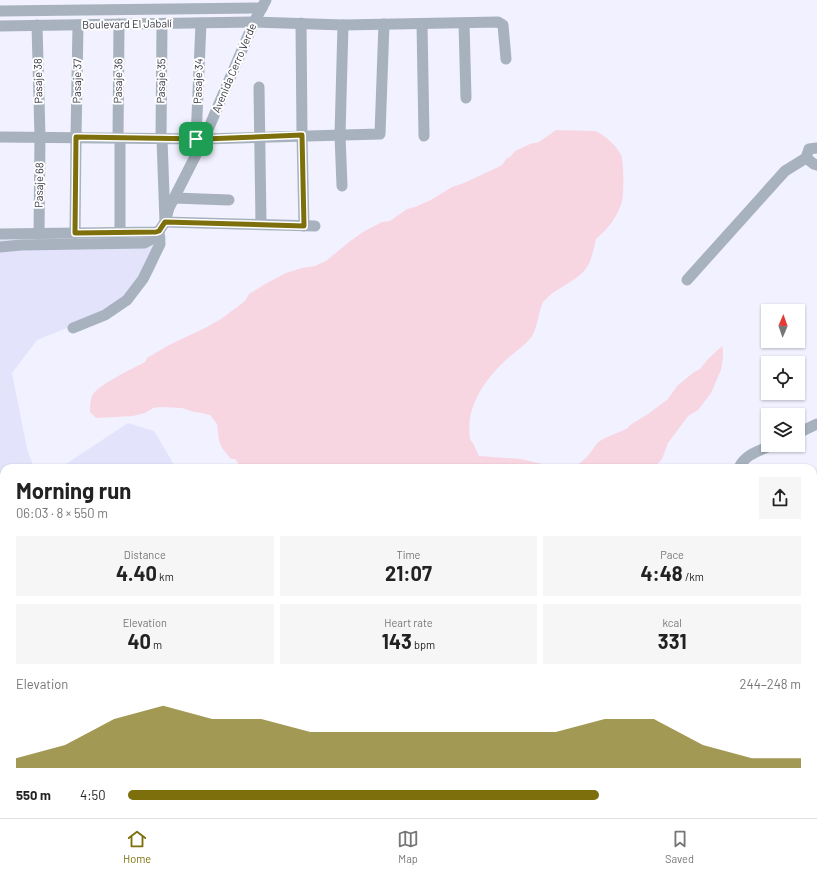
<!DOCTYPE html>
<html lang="en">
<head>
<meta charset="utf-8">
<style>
  :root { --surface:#fff; --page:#f6f6f6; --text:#222; --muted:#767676; --line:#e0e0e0; --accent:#7c6f0c }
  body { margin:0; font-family:Barlow,sans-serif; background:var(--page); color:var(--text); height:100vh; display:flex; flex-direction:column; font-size:15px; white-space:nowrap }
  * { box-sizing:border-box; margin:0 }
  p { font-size:13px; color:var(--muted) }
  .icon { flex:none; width:22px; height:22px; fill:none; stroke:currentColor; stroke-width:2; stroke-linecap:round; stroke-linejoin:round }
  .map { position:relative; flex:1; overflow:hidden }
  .side { position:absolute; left:0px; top:464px; width:817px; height:354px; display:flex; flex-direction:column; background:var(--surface); border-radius:12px 12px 0 0; box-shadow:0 1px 3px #0004 }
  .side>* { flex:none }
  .needle { width:26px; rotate:2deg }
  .fabs { position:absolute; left:761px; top:304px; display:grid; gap:8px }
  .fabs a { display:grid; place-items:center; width:44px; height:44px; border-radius:0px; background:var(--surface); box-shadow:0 1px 3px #0004; font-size:20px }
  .pin { position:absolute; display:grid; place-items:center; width:34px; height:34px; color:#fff; margin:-17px; border-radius:8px; box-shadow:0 2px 6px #0006 }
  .round { display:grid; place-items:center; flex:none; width:42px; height:42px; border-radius:0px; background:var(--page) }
  .overview { display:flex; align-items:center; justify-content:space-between; height:68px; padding:0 16px }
  h1 { font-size:22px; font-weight:700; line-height:30px }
  .metrics { display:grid; grid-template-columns:repeat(3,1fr); gap:6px; height:68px; padding:4px 16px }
  .metrics div { display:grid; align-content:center; border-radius:0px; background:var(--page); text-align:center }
  .metrics b { font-size:20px; font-weight:700 }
  .metrics small { font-size:11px; font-weight:400 }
  .metrics p { font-size:11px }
  .chart { height:112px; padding:8px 16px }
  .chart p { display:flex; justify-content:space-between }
  .chart svg { width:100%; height:72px; margin-top:4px; fill:var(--accent); opacity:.7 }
  ul { padding:0 16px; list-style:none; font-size:13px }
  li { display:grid; grid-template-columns:64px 48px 1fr; align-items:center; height:30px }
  li i { height:10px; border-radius:5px; background:var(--accent) }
  .tab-bar { display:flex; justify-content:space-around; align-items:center; height:56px; border-top:1px solid var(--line); background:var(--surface); font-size:11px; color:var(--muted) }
  .tab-bar a { display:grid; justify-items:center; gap:2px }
  .tab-bar .active { color:var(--accent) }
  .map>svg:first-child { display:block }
  .built { fill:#e3e3fc }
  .green { fill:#f8d6e1 }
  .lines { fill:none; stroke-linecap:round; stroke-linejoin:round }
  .minor { stroke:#a7b2be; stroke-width:11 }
  .route-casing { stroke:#fff; stroke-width:8 }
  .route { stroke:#7c6f0c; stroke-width:5 }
  .labels { text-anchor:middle; stroke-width:4; stroke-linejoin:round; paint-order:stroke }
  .street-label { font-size:11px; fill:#343441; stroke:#fff }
</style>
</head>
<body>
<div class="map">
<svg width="817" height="818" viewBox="0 0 817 818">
  <rect width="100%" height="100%" fill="#f1f1ff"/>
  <g class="built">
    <path d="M 0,235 L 167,236 L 154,271 L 130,305 L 79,323 L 37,340 L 12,373 L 27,449 L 34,468 L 4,468 L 4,671 L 0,671 Z"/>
    <path d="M 128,423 L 154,431 L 176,468 L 60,468 Z"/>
  </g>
  <g class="green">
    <path d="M 556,130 L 594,131 C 602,132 618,147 621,155 C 624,162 624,193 622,201 C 619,215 607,230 596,239 C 594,248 591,263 585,270 C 574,283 555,288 544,301 C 539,307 538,327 532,336 C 526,345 516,351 508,358 C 486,378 465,406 470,438 C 470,441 473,442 474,445 C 476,449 477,453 479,456 L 521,459 L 542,464 L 575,467 L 588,456 L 598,442 L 605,438 L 624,430 L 628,428 L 630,425 L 648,414 L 668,399 L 677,386 L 694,372 L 700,369 L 708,359 L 722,346 L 723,349 L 723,357 L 721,370 L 711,393 L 698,410 L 688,416 L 668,443 L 662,459 L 654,468 L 239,468 L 238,463 L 235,459 L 231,459 L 222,448 L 219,440 L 217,424 L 210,415 L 202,413 L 194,412 L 182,408 L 161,407 L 153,408 L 145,413 L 133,416 L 96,418 L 90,412 C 90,406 90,399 93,394 C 102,383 132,369 145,362 L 147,358 L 169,345 L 207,327 L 221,319 L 245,301 L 249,294 L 267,283 L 286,273 L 302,268 L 315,266 L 326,261 L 349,242 L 363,232 L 382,222 L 390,221 L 407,209 L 415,207 L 431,200 L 452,187 L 464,183 L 494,169 L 502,165 L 507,158 L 510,157 L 515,151 L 530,144 L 539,142 Z"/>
    <path d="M 0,699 L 4,699 L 4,814 L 129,814 L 129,818 L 0,818 Z"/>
  </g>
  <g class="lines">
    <g class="minor">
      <path d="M 0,11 L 262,8"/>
      <path d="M 301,23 L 302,135 L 304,226"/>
      <path d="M 464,23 L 466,98"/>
      <path d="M 422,24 L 424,136"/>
      <path d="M 37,25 L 40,137 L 39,234"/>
      <path d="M 0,26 L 254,22 L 343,25 L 498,22 L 503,25 L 506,59"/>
      <path d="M 259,87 L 261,224"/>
      <path d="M 0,137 L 204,139 L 380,134 L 384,24"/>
      <path d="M 118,138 L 119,24"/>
      <path d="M 120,138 L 120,233"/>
      <path d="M 161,139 L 162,24"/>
      <path d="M 162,139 L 165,222 L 315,226"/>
      <path d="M 196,139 L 201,23"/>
      <path d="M 817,148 L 809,149 L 806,158 L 814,164 L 817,165"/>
      <path d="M 342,186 L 340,135 L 343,25"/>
      <path d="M 174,198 L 229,200"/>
      <path d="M 75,233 L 76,137 L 78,25"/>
      <path d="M 0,234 L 156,232 L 159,231 L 165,222 L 169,208 L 204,139 L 254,22 L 266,0"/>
      <path d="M 0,247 L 21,245 L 144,243 L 150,240 L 156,232"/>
      <path d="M 687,280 L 785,171 L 806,158"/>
      <path d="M 73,328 L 105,315 L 127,300 L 143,279 L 160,244 L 159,231"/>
      <path d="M 798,433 L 817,424"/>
      <path d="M 739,468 C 745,454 759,451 772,445"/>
      <path d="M 0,497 L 4,501"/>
      <path d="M 813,584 L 817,582"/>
      <path d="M 0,603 L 4,599"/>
      <path d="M 640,814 L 641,818"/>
      <path d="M 732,814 L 732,818"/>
      <path d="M 463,818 L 477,814"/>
      <path d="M 564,818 L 567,814"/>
    </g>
  </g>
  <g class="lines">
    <g class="route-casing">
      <path id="route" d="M 302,135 L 304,226 L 165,222 L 159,231 L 156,232 L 75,233 L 76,137 L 204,139 Z"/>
    </g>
    <use href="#route" class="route"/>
  </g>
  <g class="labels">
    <g class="street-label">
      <text transform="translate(127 24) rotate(-1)" y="4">Boulevard El Jabalí</text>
      <text transform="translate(234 68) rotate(-67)" y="4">Avenida Cerro Verde</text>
      <text transform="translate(38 81) rotate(-91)" y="4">Pasaje 38</text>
      <text transform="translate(77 81) rotate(-89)" y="4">Pasaje 37</text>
      <text transform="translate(118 81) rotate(-89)" y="4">Pasaje 36</text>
      <text transform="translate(161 81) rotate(-89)" y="4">Pasaje 35</text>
      <text transform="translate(198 81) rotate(-88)" y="4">Pasaje 34</text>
      <text transform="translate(39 185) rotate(-89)" y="4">Pasaje 68</text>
    </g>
  </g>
</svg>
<div class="fabs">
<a><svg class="needle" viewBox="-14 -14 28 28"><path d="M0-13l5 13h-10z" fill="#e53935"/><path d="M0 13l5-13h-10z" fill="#767676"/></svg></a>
<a><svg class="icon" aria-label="locate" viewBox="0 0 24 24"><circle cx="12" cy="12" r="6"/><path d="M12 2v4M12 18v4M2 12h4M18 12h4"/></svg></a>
<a><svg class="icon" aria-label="layers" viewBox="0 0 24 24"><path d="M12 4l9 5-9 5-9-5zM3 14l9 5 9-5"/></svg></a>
</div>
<div class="pin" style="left:196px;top:139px;background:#1e9e55"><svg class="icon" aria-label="arrive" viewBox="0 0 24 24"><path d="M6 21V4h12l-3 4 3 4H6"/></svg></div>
<section class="side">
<div class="overview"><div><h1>Morning run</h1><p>06:03 · 8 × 550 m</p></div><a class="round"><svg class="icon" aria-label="share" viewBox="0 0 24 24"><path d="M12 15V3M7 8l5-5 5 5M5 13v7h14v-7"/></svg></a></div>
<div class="metrics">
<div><p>Distance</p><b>4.40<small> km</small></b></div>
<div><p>Time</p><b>21:07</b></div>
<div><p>Pace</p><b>4:48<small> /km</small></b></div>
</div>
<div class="metrics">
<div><p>Elevation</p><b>40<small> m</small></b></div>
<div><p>Heart rate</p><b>143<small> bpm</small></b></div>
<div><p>kcal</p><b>331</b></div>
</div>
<div class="chart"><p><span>Elevation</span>244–248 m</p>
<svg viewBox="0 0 160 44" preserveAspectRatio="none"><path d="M0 44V38L10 30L20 14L30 6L40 14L50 14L60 22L70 22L80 22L90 22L100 22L110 22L120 14L130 14L140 30L150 38L160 38V44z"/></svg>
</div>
<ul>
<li><b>550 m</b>4:50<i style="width:70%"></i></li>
</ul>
</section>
</div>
<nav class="tab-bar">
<a class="active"><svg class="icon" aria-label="home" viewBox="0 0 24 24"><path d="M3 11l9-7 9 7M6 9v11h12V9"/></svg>Home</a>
<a><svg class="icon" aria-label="map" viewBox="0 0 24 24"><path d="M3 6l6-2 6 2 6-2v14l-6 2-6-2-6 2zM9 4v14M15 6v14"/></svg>Map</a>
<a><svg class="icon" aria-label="saved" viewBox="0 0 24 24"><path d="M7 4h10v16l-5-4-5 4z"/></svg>Saved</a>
</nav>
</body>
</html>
